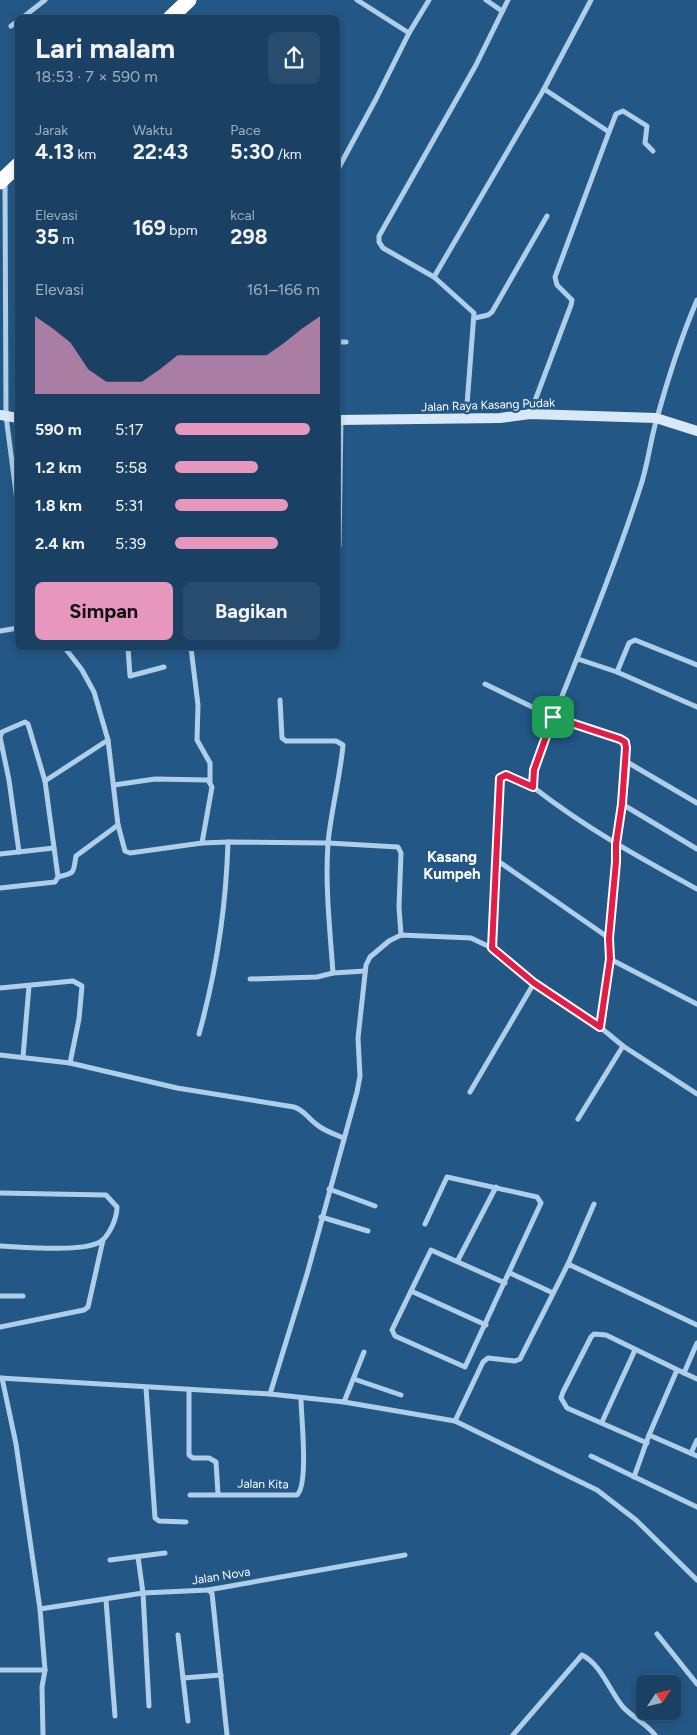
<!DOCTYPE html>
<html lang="id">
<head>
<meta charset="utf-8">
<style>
  :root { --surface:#1a4164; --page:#274c6d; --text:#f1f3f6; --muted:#9fafbf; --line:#385a78; --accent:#e797bd }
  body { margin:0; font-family:Figtree,sans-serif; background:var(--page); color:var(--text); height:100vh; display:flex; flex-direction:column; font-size:19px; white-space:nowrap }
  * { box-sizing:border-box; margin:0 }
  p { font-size:16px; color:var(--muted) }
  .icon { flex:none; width:28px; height:28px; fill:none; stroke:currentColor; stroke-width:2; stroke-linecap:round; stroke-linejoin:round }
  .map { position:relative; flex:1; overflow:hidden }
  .sheet { position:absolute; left:15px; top:15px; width:325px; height:635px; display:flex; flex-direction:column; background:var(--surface); border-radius:8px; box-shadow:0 2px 8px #0003,0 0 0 1px var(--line) }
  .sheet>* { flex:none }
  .needle { width:32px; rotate:55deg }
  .buttons { position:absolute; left:636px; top:1675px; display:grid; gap:10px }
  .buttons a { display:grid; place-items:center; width:45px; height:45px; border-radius:8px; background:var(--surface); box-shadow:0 2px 8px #0003,0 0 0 1px var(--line); font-size:25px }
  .pin { position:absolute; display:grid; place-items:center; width:42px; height:42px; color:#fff; margin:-21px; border-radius:10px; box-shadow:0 2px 8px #0006 }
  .round { display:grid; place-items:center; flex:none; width:52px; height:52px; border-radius:8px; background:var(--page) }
  .head { display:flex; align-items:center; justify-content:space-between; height:85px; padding:0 20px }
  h1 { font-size:28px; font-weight:700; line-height:38px }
  .figures { display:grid; grid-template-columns:repeat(3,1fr); gap:8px; height:85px; padding:5px 20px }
  .figures div { display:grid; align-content:center }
  .figures b { font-size:21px; font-weight:700 }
  .figures small { font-size:14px; font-weight:400 }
  .figures p { font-size:14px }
  .chart { height:140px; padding:10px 20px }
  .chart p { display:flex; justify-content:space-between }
  .chart svg { width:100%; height:90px; margin-top:5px; fill:var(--accent); opacity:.7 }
  .cta { display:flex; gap:10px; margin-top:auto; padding:10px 20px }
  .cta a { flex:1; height:58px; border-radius:8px; background:var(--accent); color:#111; font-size:20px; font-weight:700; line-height:58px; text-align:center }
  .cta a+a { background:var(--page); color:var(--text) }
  ul { padding:0 20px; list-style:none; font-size:16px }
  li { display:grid; grid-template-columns:80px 60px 1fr; align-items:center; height:38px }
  li i { height:12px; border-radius:6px; background:var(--accent) }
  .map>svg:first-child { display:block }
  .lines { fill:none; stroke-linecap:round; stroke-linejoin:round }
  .street { stroke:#aecee9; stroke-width:5 }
  .secondary { stroke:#d8e8f7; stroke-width:10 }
  .highway { stroke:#fff; stroke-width:15 }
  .route-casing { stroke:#fff; stroke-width:10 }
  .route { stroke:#e11d48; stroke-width:6 }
  .labels { text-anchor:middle; stroke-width:4.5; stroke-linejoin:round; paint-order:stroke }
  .street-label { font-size:12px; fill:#fff; stroke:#235786 }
  .quarter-label { font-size:15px; font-weight:bold; fill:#fff; stroke:#235786 }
</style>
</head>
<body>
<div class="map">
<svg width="697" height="1735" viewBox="0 0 697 1735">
  <rect width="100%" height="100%" fill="#235786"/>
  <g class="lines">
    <g class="street">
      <path d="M 357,0 L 409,33"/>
      <path d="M 486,0 L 502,11"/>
      <path d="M 22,18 L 45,0"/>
      <path d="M 11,26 L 18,21"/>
      <path d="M 609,132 L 616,114 L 623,111 L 647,126 L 645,143 L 653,151"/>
      <path d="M 338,169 L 376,99 L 409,33 L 429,0"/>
      <path d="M 5,182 L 6,416 L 18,508"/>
      <path d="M 434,277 L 544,89 L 591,0"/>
      <path d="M 697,300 C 681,338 668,378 657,418 C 650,441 648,465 640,488 C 609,584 569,676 533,770 L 533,787 C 584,827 640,858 697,889"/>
      <path d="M 475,318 L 488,315 L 492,312 L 547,216"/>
      <path d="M 338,342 L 346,342"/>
      <path d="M 530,414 L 571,305 L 572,300 L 557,285 L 555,277 L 609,132 L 544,89"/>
      <path d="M 466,418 L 474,313 L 434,277 L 383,248 L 379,242 L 379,236 L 476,65 L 508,0"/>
      <path d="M 339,546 L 341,420"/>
      <path d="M 0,631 L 18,628"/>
      <path d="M 65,648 L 82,670 L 94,692 L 108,740 L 118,825 L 125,851 L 130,853 L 202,843 L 228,842"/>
      <path d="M 128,648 L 130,676 L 164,667"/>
      <path d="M 191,648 L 198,705 L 197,740 L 210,763 L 210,782"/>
      <path d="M 578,659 L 617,672 L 697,707"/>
      <path d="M 617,672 L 629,643 L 635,640 L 697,665"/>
      <path d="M 485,684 L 553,717 L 625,742 C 634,773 618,814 616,845 C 612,906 611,967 600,1027"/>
      <path d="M 280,700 L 282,738 L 286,741 L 336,741 L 343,745 C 340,778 331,811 328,843 C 325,886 330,930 333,973 L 365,971"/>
      <path d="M 627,762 L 697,803"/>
      <path d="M 45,781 L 108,740"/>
      <path d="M 114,785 L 155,779 L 208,780 L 212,787 L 202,843"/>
      <path d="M 622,804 L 697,849"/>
      <path d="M 19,852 L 9,780 L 0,737 L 2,732 L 25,722 L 28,724 L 45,781 L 58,877"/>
      <path d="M 0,854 L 54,848"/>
      <path d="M 495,859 L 609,938"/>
      <path d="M 0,888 L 55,882 L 58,877 C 76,873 73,873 76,856 L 118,825"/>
      <path d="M 492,948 L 499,778 L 506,775 L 533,787"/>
      <path d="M 610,959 L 697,1004"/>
      <path d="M 250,979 L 317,977 L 333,973"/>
      <path d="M 0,988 L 73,981 L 82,986 L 79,1019 L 70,1063"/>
      <path d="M 199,1034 C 217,969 226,909 228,842 L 328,843 L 398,847 L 401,853 L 399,907 L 401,935"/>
      <path d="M 0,1055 L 70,1063 L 177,1088 L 294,1107 C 304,1110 308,1118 316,1124 C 324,1131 334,1134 344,1138"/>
      <path d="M 23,1057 L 29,986"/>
      <path d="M 470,1092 L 534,983"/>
      <path d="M 578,1119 L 623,1046"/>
      <path d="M 329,1189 L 375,1206"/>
      <path d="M 0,1193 L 106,1195 L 117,1207 C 117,1218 109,1238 98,1243 C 78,1252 23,1247 0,1246"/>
      <path d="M 321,1217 L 368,1231"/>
      <path d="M 425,1224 L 447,1177 L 537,1197 L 541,1203 L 465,1367 L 395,1336 L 392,1330 L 431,1250 L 505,1283"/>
      <path d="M 458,1260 L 496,1187"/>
      <path d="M 568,1264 L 594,1204"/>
      <path d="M 510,1273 L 553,1293"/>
      <path d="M 411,1291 L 486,1325"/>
      <path d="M 0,1296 L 23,1296"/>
      <path d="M 0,1327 L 84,1310 L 88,1307 L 103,1240"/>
      <path d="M 684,1373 L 697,1379"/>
      <path d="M 0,1378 L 270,1394 L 344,1402 L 455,1421 L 597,1490 L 636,1520 L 697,1580"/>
      <path d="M 2,1378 L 16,1444 L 40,1609 L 45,1670 L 42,1687 L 43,1735"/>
      <path d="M 354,1379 L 401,1395"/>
      <path d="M 146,1388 L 155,1518 L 159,1521 L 186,1522"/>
      <path d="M 189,1390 L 189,1455 L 193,1458 L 209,1458 L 216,1462 L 218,1494"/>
      <path d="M 270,1394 L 307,1274 L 357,1092 L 360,1076 L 358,1038 L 366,965 L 370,957 L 389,941 L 401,935 L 471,938 L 492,948 L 534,983 L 600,1027 L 623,1046 L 697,1094"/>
      <path d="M 344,1402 L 364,1352"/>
      <path d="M 455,1421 L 483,1362 L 488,1358 L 515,1361 L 520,1359 L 568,1264 L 697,1325"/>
      <path d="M 602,1422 L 635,1350"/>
      <path d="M 649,1435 L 697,1456"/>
      <path d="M 647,1443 L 567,1408 L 561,1398 L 563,1392 L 591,1337 L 594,1334 L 606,1335 L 684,1373 L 697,1343"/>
      <path d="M 691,1453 L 697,1440"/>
      <path d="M 591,1456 L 697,1507"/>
      <path d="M 634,1477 L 649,1435 L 677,1370"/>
      <path d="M 190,1495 L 297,1495 C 309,1484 301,1416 301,1398"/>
      <path d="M 138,1557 L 143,1593 L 149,1706"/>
      <path d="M 110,1560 L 165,1553"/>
      <path d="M 208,1590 L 212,1593 L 227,1735"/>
      <path d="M 106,1600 L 115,1716"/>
      <path d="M 40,1609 L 143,1593 L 208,1590 L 405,1555"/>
      <path d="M 657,1634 L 697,1684"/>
      <path d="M 178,1635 L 188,1721"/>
      <path d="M 0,1670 L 45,1670"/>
      <path d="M 183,1678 L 221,1675"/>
      <path d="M 513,1735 L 582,1655 C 601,1664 610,1692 623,1707 C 633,1718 646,1723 655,1735"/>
    </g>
    <g class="secondary">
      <path d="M 0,415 L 18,418"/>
      <path d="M 338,420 L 500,418 L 530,414 L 656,418 L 697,431"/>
    </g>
    <g class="highway">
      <path d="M 170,18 L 189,0"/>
      <path d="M 0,182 L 18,165"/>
    </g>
  </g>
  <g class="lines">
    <g class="route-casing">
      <path id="route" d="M 553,717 L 620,739 L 625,742 L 626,748 L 622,804 L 616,844 L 616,862 L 609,938 L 610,959 L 600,1027 L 534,983 L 492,948 L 500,778 L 506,775 L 533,787 L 534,770 Z"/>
    </g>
    <use href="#route" class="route"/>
  </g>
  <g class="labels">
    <g class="street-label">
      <text transform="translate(488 405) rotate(-2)" y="4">Jalan Raya Kasang Pudak</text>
      <text transform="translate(263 1484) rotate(1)" y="4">Jalan Kita</text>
      <text transform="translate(221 1576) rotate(-9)" y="4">Jalan Nova</text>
    </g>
    <g class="quarter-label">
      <text x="452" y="862">Kasang<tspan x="452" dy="17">Kumpeh</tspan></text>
    </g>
  </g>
</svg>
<div class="buttons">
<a><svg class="needle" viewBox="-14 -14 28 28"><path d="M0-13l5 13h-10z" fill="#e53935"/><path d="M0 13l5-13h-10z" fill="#9fafbf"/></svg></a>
</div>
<div class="pin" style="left:553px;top:717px;background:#1e9e55"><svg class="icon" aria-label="arrive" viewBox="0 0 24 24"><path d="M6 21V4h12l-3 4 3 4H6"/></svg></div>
<section class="sheet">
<div class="head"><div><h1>Lari malam</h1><p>18:53 · 7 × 590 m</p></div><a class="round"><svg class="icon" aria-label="share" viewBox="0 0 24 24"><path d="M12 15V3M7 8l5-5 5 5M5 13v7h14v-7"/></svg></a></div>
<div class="figures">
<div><p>Jarak</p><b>4.13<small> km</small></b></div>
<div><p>Waktu</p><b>22:43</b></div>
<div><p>Pace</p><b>5:30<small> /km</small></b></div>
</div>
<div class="figures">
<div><p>Elevasi</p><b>35<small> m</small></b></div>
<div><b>169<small> bpm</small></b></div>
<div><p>kcal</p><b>298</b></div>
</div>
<div class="chart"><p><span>Elevasi</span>161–166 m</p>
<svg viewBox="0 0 160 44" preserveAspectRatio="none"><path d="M0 44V6L10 12L20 19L30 32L40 38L50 38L60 38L70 32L80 25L90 25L100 25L110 25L120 25L130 25L140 19L150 12L160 6V44z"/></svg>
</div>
<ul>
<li><b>590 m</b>5:17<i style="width:93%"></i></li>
<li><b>1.2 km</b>5:58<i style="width:57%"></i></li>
<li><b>1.8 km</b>5:31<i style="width:78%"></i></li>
<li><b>2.4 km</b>5:39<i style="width:71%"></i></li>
</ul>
<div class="cta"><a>Simpan</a><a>Bagikan</a></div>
</section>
</div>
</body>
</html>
